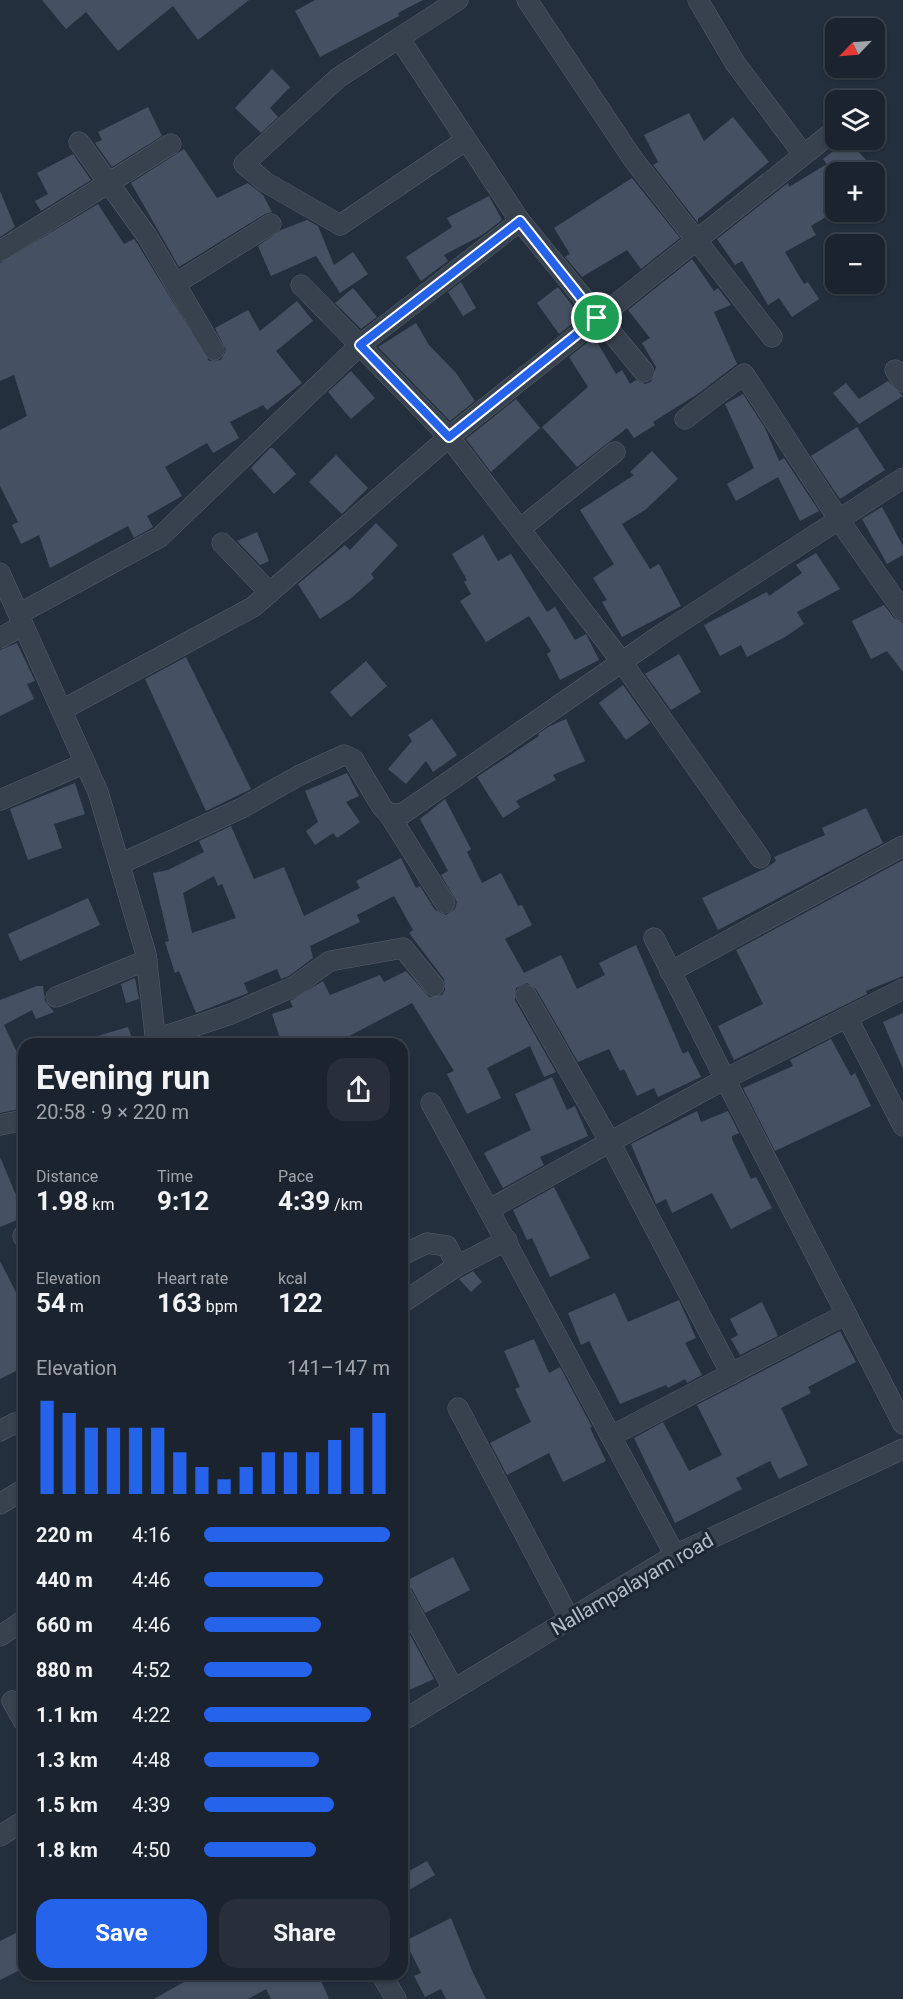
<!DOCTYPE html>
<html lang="en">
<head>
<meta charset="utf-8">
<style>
  :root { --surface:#1b232e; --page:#282f3a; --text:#f1f3f6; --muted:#a0a4aa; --line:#39404a; --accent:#2563eb }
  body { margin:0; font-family:Roboto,sans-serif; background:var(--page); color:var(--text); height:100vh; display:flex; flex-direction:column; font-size:22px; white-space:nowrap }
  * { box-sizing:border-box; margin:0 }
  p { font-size:20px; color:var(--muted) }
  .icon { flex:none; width:33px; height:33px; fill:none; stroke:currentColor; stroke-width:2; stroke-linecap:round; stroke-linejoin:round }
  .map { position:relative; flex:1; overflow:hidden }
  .drawer { position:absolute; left:18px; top:1038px; width:390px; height:942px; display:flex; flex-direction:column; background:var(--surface); border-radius:18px; box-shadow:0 2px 4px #0004,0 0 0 2px var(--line) }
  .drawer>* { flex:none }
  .needle { width:39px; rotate:245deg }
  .buttons { position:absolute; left:825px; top:18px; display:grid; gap:12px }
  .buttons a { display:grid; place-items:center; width:60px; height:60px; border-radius:12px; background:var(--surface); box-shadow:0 2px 4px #0004,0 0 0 2px var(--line); font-size:30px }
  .pin { position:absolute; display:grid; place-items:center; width:51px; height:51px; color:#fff; margin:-26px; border:3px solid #fff; border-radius:50%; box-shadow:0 2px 6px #0007 }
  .round { display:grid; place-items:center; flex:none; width:63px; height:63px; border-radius:18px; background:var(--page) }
  .summary { display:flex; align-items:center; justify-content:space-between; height:102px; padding:0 18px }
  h1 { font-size:33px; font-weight:700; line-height:45px }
  .stats { display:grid; grid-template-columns:repeat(3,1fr); gap:9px; height:102px; padding:6px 18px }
  .stats div { display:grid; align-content:center }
  .stats b { font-size:26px; font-weight:700 }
  .stats small { font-size:16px; font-weight:400 }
  .stats p { font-size:16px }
  .chart { height:168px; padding:12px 18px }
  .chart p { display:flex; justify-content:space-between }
  .chart svg { width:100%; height:108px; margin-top:6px; stroke:var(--accent); stroke-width:6 }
  .primary-button { display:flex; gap:12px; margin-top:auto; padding:12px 18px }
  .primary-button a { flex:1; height:69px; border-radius:18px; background:var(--accent); color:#fff; font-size:24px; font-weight:700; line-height:69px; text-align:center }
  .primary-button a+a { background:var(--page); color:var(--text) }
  ul { padding:0 18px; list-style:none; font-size:20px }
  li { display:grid; grid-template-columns:96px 72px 1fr; align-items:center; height:45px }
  li i { height:15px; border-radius:8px; background:var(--accent) }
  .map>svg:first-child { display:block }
  .building { fill:#455162; fill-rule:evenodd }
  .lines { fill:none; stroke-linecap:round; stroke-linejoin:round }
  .minor-casing { stroke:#565f6c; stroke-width:21 }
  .minor { stroke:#38414e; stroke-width:20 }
  .route-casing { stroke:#fff; stroke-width:12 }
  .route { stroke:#2563eb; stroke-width:8 }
  .labels { text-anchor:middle; stroke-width:6; stroke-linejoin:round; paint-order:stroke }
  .street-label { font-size:20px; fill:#b4bcc9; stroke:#1d2633 }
</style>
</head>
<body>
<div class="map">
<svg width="903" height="1999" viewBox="0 0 903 1999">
  <rect width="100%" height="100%" fill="#242f3e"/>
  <g class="building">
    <path d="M 42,0 L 249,0 L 198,40 L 173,6 L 118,51 L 86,12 L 66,29 Z"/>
    <path d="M 315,0 L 423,0 L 398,13 L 399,16 L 320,57 L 295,11 Z"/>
    <path d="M 272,69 L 290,87 L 270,108 L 278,117 L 261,133 L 235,108 Z"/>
    <path d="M 148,107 L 162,136 L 112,167 L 95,143 L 102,140 L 98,132 Z"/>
    <path d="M 689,113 L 704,141 L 733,117 L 769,162 L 698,219 L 698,223 L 653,165 L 658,162 L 644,135 Z"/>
    <path d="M 848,140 L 877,172 L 836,172 L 836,211 L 811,226 L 816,235 L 785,252 L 804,284 L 808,282 L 819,299 L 792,317 L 779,298 L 768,305 L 742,261 L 735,265 L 717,239 L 788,183 L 789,187 L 827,164 L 823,159 Z"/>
    <path d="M 184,149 L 217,198 L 248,183 L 263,195 L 272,212 L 265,214 L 179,267 L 131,183 Z"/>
    <path d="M 73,154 L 91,180 L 41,211 L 35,201 L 48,194 L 37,173 Z"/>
    <path d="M 632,178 L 680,238 L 641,269 L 627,250 L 582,277 L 565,257 L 570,254 L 554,228 Z"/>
    <path d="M 0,191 L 15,227 L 0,237 Z"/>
    <path d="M 489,196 L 502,220 L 482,235 L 444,255 L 448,261 L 421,281 L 406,257 L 452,227 L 447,218 Z"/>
    <path d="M 98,204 L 124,244 L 134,239 L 137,243 L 209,361 L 221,360 L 226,350 L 215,328 L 248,310 L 260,331 L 297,301 L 313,321 L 276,351 L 302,383 L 267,410 L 263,405 L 230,422 L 239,438 L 213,453 L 207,443 L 165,467 L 182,496 L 147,516 L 153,527 L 134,538 L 128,526 L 50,568 L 39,535 L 21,544 L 12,525 L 18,522 L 0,486 L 0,430 L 27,416 L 14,375 L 0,381 L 0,263 Z"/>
    <path d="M 307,220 L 318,226 L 334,265 L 353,252 L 368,274 L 340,293 L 316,256 L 271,276 L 258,246 L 281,230 Z"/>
    <path d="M 692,259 L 714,291 L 718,288 L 731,305 L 714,312 L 737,364 L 699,393 L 653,422 L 655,425 L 634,438 L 627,428 L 577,467 L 542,427 L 588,387 L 569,357 L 594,337 L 616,374 L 622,370 L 630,384 L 636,380 L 645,384 L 651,382 L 656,367 L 642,343 L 650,338 L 628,310 Z"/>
    <path d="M 461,282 L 476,308 L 463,316 L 448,292 Z"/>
    <path d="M 558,287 L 581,317 L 559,334 L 537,303 Z"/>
    <path d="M 353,288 L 377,317 L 361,329 L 335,303 Z"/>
    <path d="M 416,323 L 429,345 L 456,373 L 475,401 L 450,421 L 378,347 Z"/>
    <path d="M 351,371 L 375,398 L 351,419 L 328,392 Z"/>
    <path d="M 888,381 L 903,396 L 859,424 L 833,393 L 846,383 L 859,399 Z"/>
    <path d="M 743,394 L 765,428 L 779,461 L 784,458 L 819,511 L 800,521 L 778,477 L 736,501 L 727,484 L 754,468 L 725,404 Z"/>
    <path d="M 516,399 L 540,428 L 491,472 L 466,439 Z"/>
    <path d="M 857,427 L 885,470 L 840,499 L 811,456 Z"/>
    <path d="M 270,448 L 273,448 L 296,474 L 274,494 L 251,468 Z"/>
    <path d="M 652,451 L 678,479 L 645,510 L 622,524 L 650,569 L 659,564 L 681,606 L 622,637 L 602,602 L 607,600 L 593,578 L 614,564 L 580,510 L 634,475 L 630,472 Z"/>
    <path d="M 336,455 L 368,488 L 342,514 L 309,482 Z"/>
    <path d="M 882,507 L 903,546 L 903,555 L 887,564 L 862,519 Z"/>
    <path d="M 376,523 L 398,545 L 371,574 L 374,578 L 350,599 L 320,619 L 298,584 L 345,545 L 350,550 Z"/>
    <path d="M 257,532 L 269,561 L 260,565 L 237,541 Z"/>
    <path d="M 483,535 L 498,561 L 511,554 L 547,612 L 555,607 L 575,640 L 586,634 L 599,660 L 560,680 L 547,654 L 551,651 L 529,616 L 486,642 L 460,601 L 471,594 L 464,582 L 467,580 L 452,554 Z"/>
    <path d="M 816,553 L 840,589 L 797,612 L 804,624 L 785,637 L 747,657 L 741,645 L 720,656 L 704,625 L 767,592 L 769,596 L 802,573 L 796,565 Z"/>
    <path d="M 884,605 L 894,618 L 903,623 L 903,672 L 887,651 L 871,659 L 852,621 Z"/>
    <path d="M 17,643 L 35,681 L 27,684 L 34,699 L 0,716 L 0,650 Z"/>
    <path d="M 679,654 L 701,692 L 671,710 L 645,674 Z"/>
    <path d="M 186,657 L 251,789 L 206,811 L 145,679 Z"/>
    <path d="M 366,661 L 387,686 L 351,717 L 330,692 Z"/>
    <path d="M 623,685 L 650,723 L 626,740 L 599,703 Z"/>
    <path d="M 432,719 L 457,755 L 433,772 L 426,761 L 406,784 L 388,769 L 412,741 L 408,735 Z"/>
    <path d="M 566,719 L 585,761 L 553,775 L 556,780 L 516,801 L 520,807 L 503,818 L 477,777 L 539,736 L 538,734 L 550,726 Z"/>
    <path d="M 347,773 L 359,796 L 346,802 L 360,822 L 337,838 L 333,833 L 315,845 L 306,831 L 318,822 L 305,791 Z"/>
    <path d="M 75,783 L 85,814 L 54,824 L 62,848 L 28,860 L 10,809 Z"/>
    <path d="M 445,799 L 471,849 L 467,852 L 482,883 L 501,873 L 518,906 L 522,905 L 532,925 L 505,939 L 524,973 L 561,955 L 577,989 L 605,975 L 599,963 L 636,945 L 683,1054 L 688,1051 L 701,1077 L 658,1097 L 654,1088 L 637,1096 L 624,1069 L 620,1071 L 609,1049 L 578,1062 L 536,989 L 527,983 L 516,988 L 515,1000 L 556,1072 L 544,1077 L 530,1046 L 487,1068 L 501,1098 L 467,1114 L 447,1074 L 454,1071 L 412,1003 L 334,1044 L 282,1044 L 272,1014 L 293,1007 L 290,1001 L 323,981 L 330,995 L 380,975 L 384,982 L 406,971 L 429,997 L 442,995 L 445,990 L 444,979 L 409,933 L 413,930 L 394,896 L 357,915 L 360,922 L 310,946 L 313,958 L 289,976 L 281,979 L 277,969 L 244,983 L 248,993 L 196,1013 L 179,971 L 175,973 L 165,942 L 169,941 L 153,873 L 168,870 L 204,852 L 199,841 L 231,826 L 254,879 L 284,867 L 304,916 L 360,888 L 356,881 L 401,858 L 416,888 L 420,886 L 435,910 L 446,915 L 455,909 L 457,902 L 441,875 L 448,871 L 420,819 ZM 214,876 L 218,886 L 222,884 L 236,918 L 192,933 L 183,893 Z"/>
    <path d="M 866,808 L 883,843 L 718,930 L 702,898 L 766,868 L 776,861 L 774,857 L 825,835 L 822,828 Z"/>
    <path d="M 903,860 L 903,976 L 866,991 L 867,994 L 734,1060 L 718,1026 L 763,1004 L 736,950 Z"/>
    <path d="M 88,898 L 100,925 L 20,961 L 8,934 Z"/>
    <path d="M 135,978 L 139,999 L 126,1003 L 121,984 Z"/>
    <path d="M 37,986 L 43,986 L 45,1001 L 54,1012 L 36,1019 L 32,1010 L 4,1025 L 21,1061 L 24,1060 L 24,1108 L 0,1113 L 0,1000 Z"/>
    <path d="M 903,1013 L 903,1069 L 883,1022 Z"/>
    <path d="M 128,1027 L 134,1044 L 85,1044 L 84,1040 Z"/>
    <path d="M 831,1039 L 851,1076 L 855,1073 L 871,1106 L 775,1151 L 743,1088 L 793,1066 L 790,1060 Z"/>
    <path d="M 552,1077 L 567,1110 L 575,1106 L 588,1136 L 540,1157 L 544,1165 L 503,1188 L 484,1153 L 531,1130 L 515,1094 Z"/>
    <path d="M 697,1111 L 701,1122 L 728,1111 L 739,1133 L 732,1136 L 732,1139 L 751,1179 L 756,1177 L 772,1208 L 731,1229 L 712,1193 L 672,1213 L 666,1199 L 656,1204 L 631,1144 Z"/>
    <path d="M 0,1157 L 24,1214 L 24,1217 L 0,1227 Z"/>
    <path d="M 554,1187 L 590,1258 L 550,1277 L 532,1238 L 527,1240 L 513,1210 Z"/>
    <path d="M 0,1261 L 24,1308 L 24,1367 L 0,1379 Z"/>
    <path d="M 473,1271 L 482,1282 L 471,1292 L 459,1279 Z"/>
    <path d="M 615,1293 L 628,1322 L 679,1300 L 696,1338 L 685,1343 L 702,1375 L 687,1383 L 685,1379 L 668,1388 L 666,1385 L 620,1404 L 589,1341 L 581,1345 L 568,1313 Z"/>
    <path d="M 762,1302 L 778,1336 L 740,1355 L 731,1339 L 738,1335 L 730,1319 Z"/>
    <path d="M 840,1331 L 856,1362 L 808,1387 L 811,1393 L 781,1408 L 808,1465 L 779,1479 L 770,1461 L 736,1478 L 742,1489 L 675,1523 L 634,1438 L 663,1422 L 689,1471 L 722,1455 L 697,1405 Z"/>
    <path d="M 534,1339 L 549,1373 L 560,1367 L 592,1427 L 590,1428 L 606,1461 L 563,1482 L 549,1453 L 507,1475 L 490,1443 L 531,1422 L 515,1389 L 520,1387 L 504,1351 Z"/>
    <path d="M 453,1557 L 470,1590 L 425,1613 L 412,1589 L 402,1583 Z"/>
    <path d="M 402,1620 L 434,1679 L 407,1691 L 402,1680 Z"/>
    <path d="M 427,1861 L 435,1875 L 402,1894 L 402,1875 Z"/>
    <path d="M 451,1918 L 473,1973 L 486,1999 L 446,1999 L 441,1989 L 425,1997 L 414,1976 L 421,1973 L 405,1941 Z"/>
    <path d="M 24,1929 L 24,1968 L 0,1980 L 0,1941 Z"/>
    <path d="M 198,1974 L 318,1974 L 329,1999 L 271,1999 L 266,1989 L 248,1999 L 154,1999 Z"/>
  </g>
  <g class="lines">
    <g class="minor-casing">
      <g id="minor">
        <path d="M 458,0 L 399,38 L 520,221 L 644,372"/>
        <path d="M 527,0 L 633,159 L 772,337"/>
        <path d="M 698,0 L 735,63 L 803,154"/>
        <path d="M 399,38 L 338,78 L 244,164 L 265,182 L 340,225 L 466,140"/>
        <path d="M 79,142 L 147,236 L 214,350"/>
        <path d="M 0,251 L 171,144"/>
        <path d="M 175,284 L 271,224"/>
        <path d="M 895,370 L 903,382"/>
        <path d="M 685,419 L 744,374 L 839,520 L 903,611"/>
        <path d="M 520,529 L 615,452"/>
        <path d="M 222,543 L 270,593"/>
        <path d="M 0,573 L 98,792 L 146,954 L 156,1044"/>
        <path d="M 0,638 L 22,626 L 19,615 L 28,609 L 160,537 L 360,345 L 520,221"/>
        <path d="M 62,710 L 253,607 L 449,437 L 301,285"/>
        <path d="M 0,800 L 85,763"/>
        <path d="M 388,813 L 445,903"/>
        <path d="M 760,858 L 622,662 L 449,437 L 830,134"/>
        <path d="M 120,864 L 242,808 L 298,776 L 344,755 L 353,759 L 382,807 L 388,813 L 402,814 L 662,634 L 903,478"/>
        <path d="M 654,938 L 725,1079 L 610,1142 L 731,1374"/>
        <path d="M 670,972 L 903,846"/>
        <path d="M 903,989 L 725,1079 L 903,1424"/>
        <path d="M 56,997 L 147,960"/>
        <path d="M 847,1017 L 903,1126"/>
        <path d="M 156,1039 L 231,1014 L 295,986 L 330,961 L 403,948 L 434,986"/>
        <path d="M 431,1103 L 675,1555"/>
        <path d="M 0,1125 L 24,1120"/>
        <path d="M 490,1209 L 610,1142 L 526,995"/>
        <path d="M 23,1236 L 24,1238"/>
        <path d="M 402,1255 L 427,1243 L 447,1246 L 457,1266"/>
        <path d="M 402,1303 L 457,1266 L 507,1240"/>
        <path d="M 458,1408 L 569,1618"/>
        <path d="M 0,1431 L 15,1423 L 24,1428"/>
        <path d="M 611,1436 L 846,1314"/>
        <path d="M 0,1504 L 24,1489"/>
        <path d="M 402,1595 L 453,1688"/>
        <path d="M 0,1636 L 24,1620"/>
        <path d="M 12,1701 L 24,1722"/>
        <path d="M 402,1721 L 675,1555 L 903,1449"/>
        <path d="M 0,1836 L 24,1821"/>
        <path d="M 381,1974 L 396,1999"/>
      </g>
    </g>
    <use href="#minor" class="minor"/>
  </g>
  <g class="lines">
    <g class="route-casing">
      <path id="route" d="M 520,221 L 597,318 L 449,437 L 360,345 Z"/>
    </g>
    <use href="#route" class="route"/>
  </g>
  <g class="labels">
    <g class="street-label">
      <text transform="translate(632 1584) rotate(-30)" y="7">Nallampalayam road</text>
    </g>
  </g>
</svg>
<div class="buttons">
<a><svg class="needle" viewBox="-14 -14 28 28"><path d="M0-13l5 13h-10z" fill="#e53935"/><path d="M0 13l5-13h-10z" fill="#a0a4aa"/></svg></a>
<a><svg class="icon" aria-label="layers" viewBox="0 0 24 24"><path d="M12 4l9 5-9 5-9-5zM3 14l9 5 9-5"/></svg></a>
<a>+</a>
<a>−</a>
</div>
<div class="pin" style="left:597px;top:318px;background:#1e9e55"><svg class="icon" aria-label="arrive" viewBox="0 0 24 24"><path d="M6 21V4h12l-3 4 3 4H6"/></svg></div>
<section class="drawer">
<div class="summary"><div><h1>Evening run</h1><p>20:58 · 9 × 220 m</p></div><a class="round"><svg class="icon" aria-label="share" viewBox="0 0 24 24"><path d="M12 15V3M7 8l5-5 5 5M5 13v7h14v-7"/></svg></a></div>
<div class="stats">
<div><p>Distance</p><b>1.98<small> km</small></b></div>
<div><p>Time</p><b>9:12</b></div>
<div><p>Pace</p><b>4:39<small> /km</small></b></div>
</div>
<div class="stats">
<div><p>Elevation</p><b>54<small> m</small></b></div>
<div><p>Heart rate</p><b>163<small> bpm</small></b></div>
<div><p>kcal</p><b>122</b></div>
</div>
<div class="chart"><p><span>Elevation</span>141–147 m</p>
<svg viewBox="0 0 160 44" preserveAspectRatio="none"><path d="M5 44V6M15 44V11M25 44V17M35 44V17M45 44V17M55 44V17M65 44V27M75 44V33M85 44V38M95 44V33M105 44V27M115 44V27M125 44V27M135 44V22M145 44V17M155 44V11"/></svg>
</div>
<ul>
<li><b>220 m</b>4:16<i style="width:100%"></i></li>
<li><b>440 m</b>4:46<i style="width:64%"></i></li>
<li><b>660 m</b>4:46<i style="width:63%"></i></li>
<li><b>880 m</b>4:52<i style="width:58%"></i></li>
<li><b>1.1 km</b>4:22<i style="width:90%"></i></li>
<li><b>1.3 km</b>4:48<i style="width:62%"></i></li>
<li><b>1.5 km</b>4:39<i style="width:70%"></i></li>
<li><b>1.8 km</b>4:50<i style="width:60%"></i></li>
</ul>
<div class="primary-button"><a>Save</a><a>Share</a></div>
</section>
</div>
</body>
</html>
